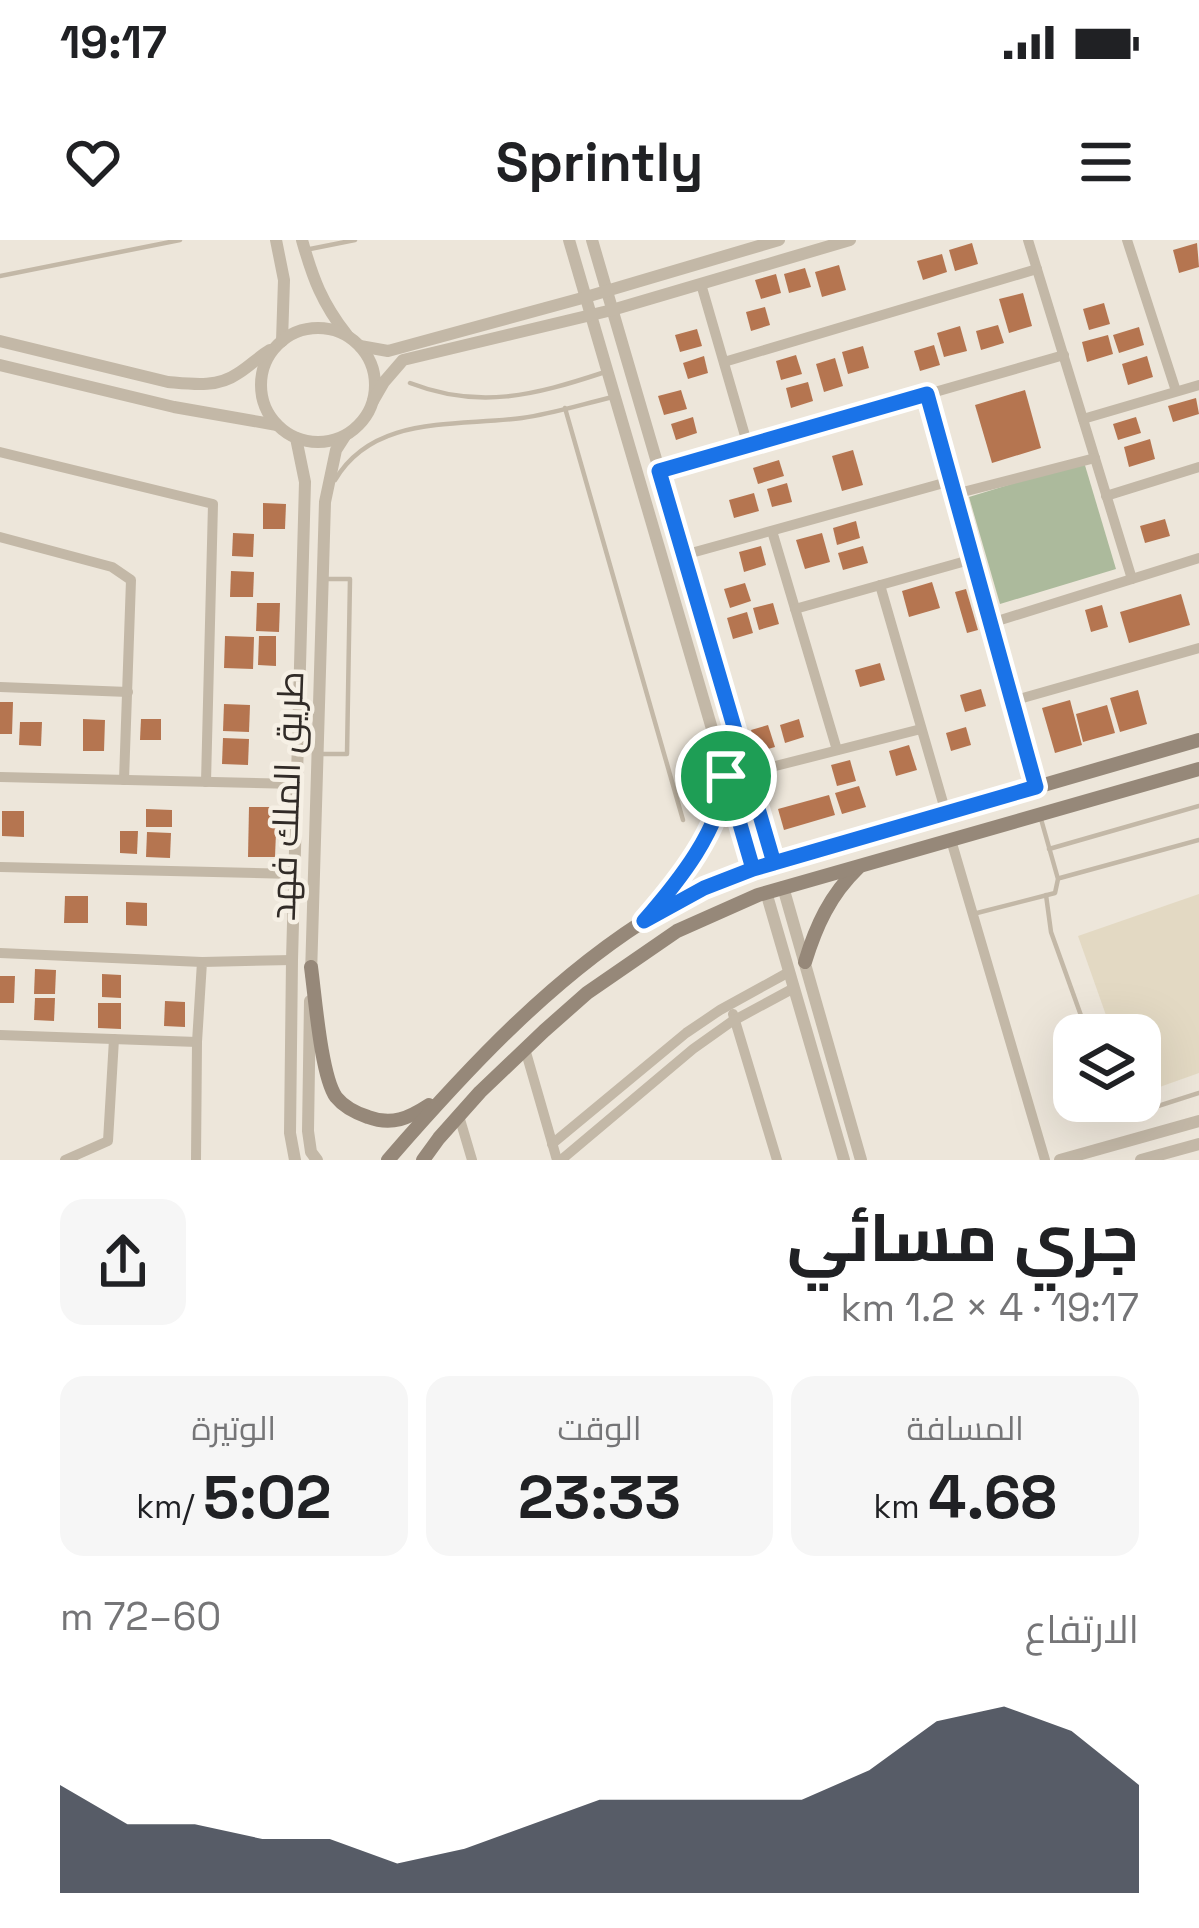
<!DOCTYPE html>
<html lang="ar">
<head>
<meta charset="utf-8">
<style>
  :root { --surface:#fff; --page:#f6f6f6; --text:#202124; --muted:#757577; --accent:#111827 }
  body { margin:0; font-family:"Space Grotesk",Cairo,sans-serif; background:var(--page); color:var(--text); direction:rtl; height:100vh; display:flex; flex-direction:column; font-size:45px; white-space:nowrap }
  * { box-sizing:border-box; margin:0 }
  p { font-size:39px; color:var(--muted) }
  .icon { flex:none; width:66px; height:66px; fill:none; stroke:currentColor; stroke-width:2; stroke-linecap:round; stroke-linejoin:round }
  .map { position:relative; height:920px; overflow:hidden; direction:ltr }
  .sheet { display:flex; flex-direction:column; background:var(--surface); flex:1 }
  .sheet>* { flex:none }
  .fabs { position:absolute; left:1053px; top:774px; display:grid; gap:24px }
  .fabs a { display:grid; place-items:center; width:108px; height:108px; border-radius:24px; background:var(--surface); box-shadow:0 12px 48px #0002; font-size:60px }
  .pin { position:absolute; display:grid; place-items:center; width:102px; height:102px; color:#fff; margin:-51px; border:6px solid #fff; border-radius:50%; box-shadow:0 3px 12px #0007 }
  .round { display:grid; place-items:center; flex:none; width:126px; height:126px; border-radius:24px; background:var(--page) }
  .overview { display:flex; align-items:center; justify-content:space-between; height:204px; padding:0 60px }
  h1 { font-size:66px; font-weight:700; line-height:90px }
  .stats { display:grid; grid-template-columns:repeat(3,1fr); gap:18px; height:204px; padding:12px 60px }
  .stats div { display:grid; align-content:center; border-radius:24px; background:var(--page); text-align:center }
  .stats b { font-size:60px; font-weight:700 }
  .stats small { font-size:33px; font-weight:400 }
  .stats p { font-size:33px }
  .chart { height:336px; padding:24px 60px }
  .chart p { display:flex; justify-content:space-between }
  .chart svg { width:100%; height:216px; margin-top:12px; fill:var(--accent); opacity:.7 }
  .status { display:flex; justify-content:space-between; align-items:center; height:84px; padding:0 60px; background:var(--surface); direction:ltr }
  .status svg { height:33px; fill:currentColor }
  header { display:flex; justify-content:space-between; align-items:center; height:156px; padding:0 60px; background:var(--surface); font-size:54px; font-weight:700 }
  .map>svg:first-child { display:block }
  .green { fill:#acba9c }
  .plaza { fill:#e3d9c3 }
  .building { fill:#b57550 }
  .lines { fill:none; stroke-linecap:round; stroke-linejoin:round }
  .service { stroke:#c3b8a7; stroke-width:4.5 }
  .minor { stroke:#c3b8a7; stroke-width:10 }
  .tertiary { stroke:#c3b8a7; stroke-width:12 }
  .secondary { stroke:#968879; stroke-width:14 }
  .route-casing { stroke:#fff; stroke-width:24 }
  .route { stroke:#1a73e8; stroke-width:15 }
  .labels { text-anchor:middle; stroke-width:9; stroke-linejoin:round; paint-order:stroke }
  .street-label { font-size:36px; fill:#312b27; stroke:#f6f0e5 }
</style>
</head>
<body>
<div class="status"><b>19:17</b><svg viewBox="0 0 49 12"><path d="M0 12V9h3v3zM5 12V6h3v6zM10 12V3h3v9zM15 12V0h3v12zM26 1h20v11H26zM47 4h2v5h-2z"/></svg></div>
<header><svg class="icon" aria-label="menu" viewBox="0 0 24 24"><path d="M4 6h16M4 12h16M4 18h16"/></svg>Sprintly<svg class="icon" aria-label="heart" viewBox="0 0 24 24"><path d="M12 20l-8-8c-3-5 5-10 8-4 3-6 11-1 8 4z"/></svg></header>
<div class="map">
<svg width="1199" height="920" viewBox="0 0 1199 920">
  <rect width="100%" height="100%" fill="#ede6da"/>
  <path class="green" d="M 1084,222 L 1116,329 L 1000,364 L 969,257 Z"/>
  <path class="plaza" d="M 1199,654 L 1199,833 L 1140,854 L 1140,795 L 1113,795 L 1078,696 Z"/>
  <g class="building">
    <path d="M 972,3 L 978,24 L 955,31 L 949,10 Z"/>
    <path d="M 1197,3 L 1199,27 L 1179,33 L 1173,10 Z"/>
    <path d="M 942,14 L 947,32 L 923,40 L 917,21 Z"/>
    <path d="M 839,25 L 846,50 L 822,57 L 815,32 Z"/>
    <path d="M 805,28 L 811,47 L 789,53 L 784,34 Z"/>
    <path d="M 776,34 L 781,53 L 761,59 L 755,40 Z"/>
    <path d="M 1023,53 L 1032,86 L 1009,93 L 999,59 Z"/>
    <path d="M 1104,63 L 1110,84 L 1089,90 L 1083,69 Z"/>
    <path d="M 765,67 L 770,85 L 751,91 L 746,72 Z"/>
    <path d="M 998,85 L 1004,103 L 981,110 L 976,91 Z"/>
    <path d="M 960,86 L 967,111 L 944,117 L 937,93 Z"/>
    <path d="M 1139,87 L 1144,105 L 1119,113 L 1113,95 Z"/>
    <path d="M 697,89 L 702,106 L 680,112 L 675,95 Z"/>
    <path d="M 1108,95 L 1113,114 L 1087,122 L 1082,102 Z"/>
    <path d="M 934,105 L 940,125 L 920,131 L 914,111 Z"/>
    <path d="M 863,106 L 869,128 L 848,134 L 842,112 Z"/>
    <path d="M 796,115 L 802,134 L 781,140 L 776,121 Z"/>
    <path d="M 704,116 L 708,133 L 688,139 L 683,123 Z"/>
    <path d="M 1147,116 L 1153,137 L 1128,145 L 1122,124 Z"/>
    <path d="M 835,118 L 843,146 L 824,152 L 816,124 Z"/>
    <path d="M 808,142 L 813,161 L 791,168 L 786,148 Z"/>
    <path d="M 681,150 L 687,169 L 664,175 L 658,156 Z"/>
    <path d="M 1025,150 L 1041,208 L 992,223 L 975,165 Z"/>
    <path d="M 1196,158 L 1199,174 L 1173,182 L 1168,166 Z"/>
    <path d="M 693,177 L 697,193 L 676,200 L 671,184 Z"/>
    <path d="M 1136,177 L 1141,193 L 1118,200 L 1113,184 Z"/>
    <path d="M 1150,199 L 1155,219 L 1129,227 L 1124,207 Z"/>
    <path d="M 853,210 L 863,245 L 842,251 L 832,216 Z"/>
    <path d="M 779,220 L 784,236 L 758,244 L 753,228 Z"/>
    <path d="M 787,243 L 792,262 L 772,267 L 767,249 Z"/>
    <path d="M 754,253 L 759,271 L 734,278 L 729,260 Z"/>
    <path d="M 263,263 L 286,264 L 285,289 L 263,289 Z"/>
    <path d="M 1165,279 L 1170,296 L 1145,303 L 1140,286 Z"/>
    <path d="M 856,281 L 860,298 L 837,305 L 833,288 Z"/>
    <path d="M 233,293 L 254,294 L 253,317 L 232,316 Z"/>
    <path d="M 822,293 L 830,322 L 805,329 L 796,300 Z"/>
    <path d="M 761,306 L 766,325 L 744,332 L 739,312 Z"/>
    <path d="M 863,306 L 868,323 L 843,330 L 838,313 Z"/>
    <path d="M 231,331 L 254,332 L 253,357 L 230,357 Z"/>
    <path d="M 932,342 L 940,368 L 909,377 L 902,351 Z"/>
    <path d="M 745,343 L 751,361 L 730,368 L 724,349 Z"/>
    <path d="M 966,349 L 978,390 L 967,393 L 955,352 Z"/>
    <path d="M 1181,354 L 1190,385 L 1129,403 L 1120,372 Z"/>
    <path d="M 257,363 L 280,363 L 279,392 L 256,391 Z"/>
    <path d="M 773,363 L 779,384 L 759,390 L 753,368 Z"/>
    <path d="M 1102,365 L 1108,387 L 1091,392 L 1085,370 Z"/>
    <path d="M 747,372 L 753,393 L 733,399 L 727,378 Z"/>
    <path d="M 225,396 L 254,397 L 253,429 L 224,428 Z"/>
    <path d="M 259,396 L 276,396 L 276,426 L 258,425 Z"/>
    <path d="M 880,423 L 885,440 L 860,447 L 855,430 Z"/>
    <path d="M 981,449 L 986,466 L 965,472 L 960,455 Z"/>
    <path d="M 1138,450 L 1147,484 L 1120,492 L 1110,458 Z"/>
    <path d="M 1070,460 L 1082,505 L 1055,513 L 1042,468 Z"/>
    <path d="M 0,462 L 13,462 L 12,494 L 0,494 Z"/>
    <path d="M 224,464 L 250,465 L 249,492 L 223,491 Z"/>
    <path d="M 1107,465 L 1115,493 L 1083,502 L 1076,474 Z"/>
    <path d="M 83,479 L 105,480 L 104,511 L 83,511 Z"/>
    <path d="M 141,479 L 161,479 L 161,500 L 140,500 Z"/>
    <path d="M 799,479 L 804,497 L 785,503 L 780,485 Z"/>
    <path d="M 20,482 L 42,482 L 41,506 L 19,505 Z"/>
    <path d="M 768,485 L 775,507 L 758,512 L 751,490 Z"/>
    <path d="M 966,487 L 971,505 L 951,511 L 946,493 Z"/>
    <path d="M 223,498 L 249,499 L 248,525 L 222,524 Z"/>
    <path d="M 909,505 L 917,530 L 896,536 L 889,511 Z"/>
    <path d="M 850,520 L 856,541 L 837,546 L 831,525 Z"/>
    <path d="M 859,546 L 866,567 L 842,574 L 835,553 Z"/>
    <path d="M 829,555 L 835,575 L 784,590 L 778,569 Z"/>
    <path d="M 249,567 L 277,567 L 275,617 L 248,617 Z"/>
    <path d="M 146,569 L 172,570 L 172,587 L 146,587 Z"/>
    <path d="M 2,571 L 24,571 L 24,597 L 2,596 Z"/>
    <path d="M 120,591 L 138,591 L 137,614 L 120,613 Z"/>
    <path d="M 147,592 L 171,593 L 170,618 L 146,617 Z"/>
    <path d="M 65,656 L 88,656 L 88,683 L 64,683 Z"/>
    <path d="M 126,662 L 147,663 L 147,686 L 126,685 Z"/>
    <path d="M 35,729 L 56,730 L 55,754 L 34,754 Z"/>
    <path d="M 102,734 L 121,735 L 121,758 L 102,757 Z"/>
    <path d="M 0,736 L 15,736 L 14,763 L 0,763 Z"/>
    <path d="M 35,758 L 55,758 L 54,781 L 34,780 Z"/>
    <path d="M 165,761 L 185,762 L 185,787 L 164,786 Z"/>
    <path d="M 98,763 L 121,763 L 121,789 L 98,788 Z"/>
  </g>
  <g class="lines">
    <g class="service">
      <path d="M 310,9 L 355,0"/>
      <path d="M 0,36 L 180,0"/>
      <path d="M 410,143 C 479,170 535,155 602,133"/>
      <path d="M 565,168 L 683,580"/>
      <path d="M 335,240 C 374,174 456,187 522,178 C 552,174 583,164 613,157"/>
      <path d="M 323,514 L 347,514 L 350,339 L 326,339"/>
      <path d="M 1049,609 L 1199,566"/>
      <path d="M 1060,638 L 1199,600"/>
      <path d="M 1046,655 L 1051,692 L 1088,795"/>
      <path d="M 973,674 L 1055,653 L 1058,639 L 1041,579"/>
      <path d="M 1112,861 L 1115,870 L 1130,875 L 1199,853"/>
    </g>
    <g class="minor">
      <path d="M 1028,0 L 1132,339"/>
      <path d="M 1127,0 L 1176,151"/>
      <path d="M 701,44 L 748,206"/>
      <path d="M 724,122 L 1037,29"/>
      <path d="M 927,154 L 1036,547"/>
      <path d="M 1083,179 L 1199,145"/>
      <path d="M 0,212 L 213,264 L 206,542"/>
      <path d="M 659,231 L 1064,115"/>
      <path d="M 955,254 L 1095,218"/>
      <path d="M 1106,256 L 1199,227"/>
      <path d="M 772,291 L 837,510"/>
      <path d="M 0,297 L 112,327 L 131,340 L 124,540"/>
      <path d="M 684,315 L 951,241"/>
      <path d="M 880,345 L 946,573"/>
      <path d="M 795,369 L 973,319"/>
      <path d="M 991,383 L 1199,318"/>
      <path d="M 0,447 L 128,452"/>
      <path d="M 1012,461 L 1199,408"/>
      <path d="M 748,533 L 921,489"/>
      <path d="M 0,537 L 297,544"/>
      <path d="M 951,600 L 1045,920"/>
      <path d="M 0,627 L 294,634"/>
      <path d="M 0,713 L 202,722"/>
      <path d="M 733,774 L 777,920"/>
      <path d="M 0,795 L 197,802"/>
      <path d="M 525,809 L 557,920"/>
      <path d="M 459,876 L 472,920"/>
      <path d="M 552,904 L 686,793 L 720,770 L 789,732"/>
      <path d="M 65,920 L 108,901 L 114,799"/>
      <path d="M 196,920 L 197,802 L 202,722 L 292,720"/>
      <path d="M 561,920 L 693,809 L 731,782 L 794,748"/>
    </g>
    <g class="tertiary">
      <path d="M 276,0 L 284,40 L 282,101"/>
      <path d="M 302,0 C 313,39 322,63 347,95"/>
      <path d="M 569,0 L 753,629"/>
      <path d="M 592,0 L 774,623"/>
      <circle cx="318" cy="145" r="57"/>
      <path d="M 0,101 L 168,142 C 191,144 217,148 237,134 C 249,127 258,117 270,110"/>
      <path d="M 360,106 L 388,111 L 586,57 L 779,0"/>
      <path d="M 0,125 L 174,167 L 277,185"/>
      <path d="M 373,161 L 384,142 L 403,120 L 612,70 L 850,0"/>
      <path d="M 783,647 L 861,920"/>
      <path d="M 766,652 L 844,920"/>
      <path d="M 311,735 L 325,262 L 336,210 L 345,196"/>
      <path d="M 310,761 L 308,891 L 311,912 L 317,920"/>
      <path d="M 295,920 L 290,893 L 292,720 L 305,242 L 296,198"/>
      <path d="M 1060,920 L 1199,881"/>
      <path d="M 1141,920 L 1199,904"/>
    </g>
    <g class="secondary">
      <path d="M 653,672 C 685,634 720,586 726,536"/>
      <path d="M 805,722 C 816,686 830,655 858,628"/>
      <path d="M 311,727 C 315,756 321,836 336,857 C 344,867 356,873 368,877 C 392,886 409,878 429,865"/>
      <path d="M 388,920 C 468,828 555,734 660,671 C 690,654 721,641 753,629 L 1199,500"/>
      <path d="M 423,920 L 439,898 L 480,852 L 544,791 L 587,753 L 677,691 L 758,655 L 1199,529"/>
    </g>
  </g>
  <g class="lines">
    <g class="route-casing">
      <path id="route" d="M 726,536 L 753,629 L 774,623 L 659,231 L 927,154 L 1036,547 L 753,629 L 704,648 L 644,681 C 679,641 720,590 726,536"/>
    </g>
    <use href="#route" class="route"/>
  </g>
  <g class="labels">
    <g class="street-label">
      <text transform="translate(286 556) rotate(-88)" y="13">طريق الملك فهد</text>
    </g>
  </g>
</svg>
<div class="fabs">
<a><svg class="icon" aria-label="layers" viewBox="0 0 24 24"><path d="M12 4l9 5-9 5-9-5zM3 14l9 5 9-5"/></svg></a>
</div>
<div class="pin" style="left:726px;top:536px;background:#1e9e55"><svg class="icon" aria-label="arrive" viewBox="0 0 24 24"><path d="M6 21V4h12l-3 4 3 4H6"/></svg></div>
</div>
<section class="sheet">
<div class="overview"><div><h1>جري مسائي</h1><p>19:17 · 4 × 1.2 km</p></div><a class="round"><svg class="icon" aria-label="share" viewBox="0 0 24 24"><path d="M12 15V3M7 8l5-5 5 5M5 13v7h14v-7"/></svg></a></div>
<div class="stats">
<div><p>المسافة</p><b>4.68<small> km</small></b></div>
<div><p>الوقت</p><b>23:33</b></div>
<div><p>الوتيرة</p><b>5:02<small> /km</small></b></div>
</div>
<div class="chart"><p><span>الارتفاع</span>60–72 m</p>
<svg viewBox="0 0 160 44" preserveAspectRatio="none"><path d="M0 44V22L10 30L20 30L30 33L40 33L50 38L60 35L70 30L80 25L90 25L100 25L110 25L120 19L130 9L140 6L150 11L160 22V44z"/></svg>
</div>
</section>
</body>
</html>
